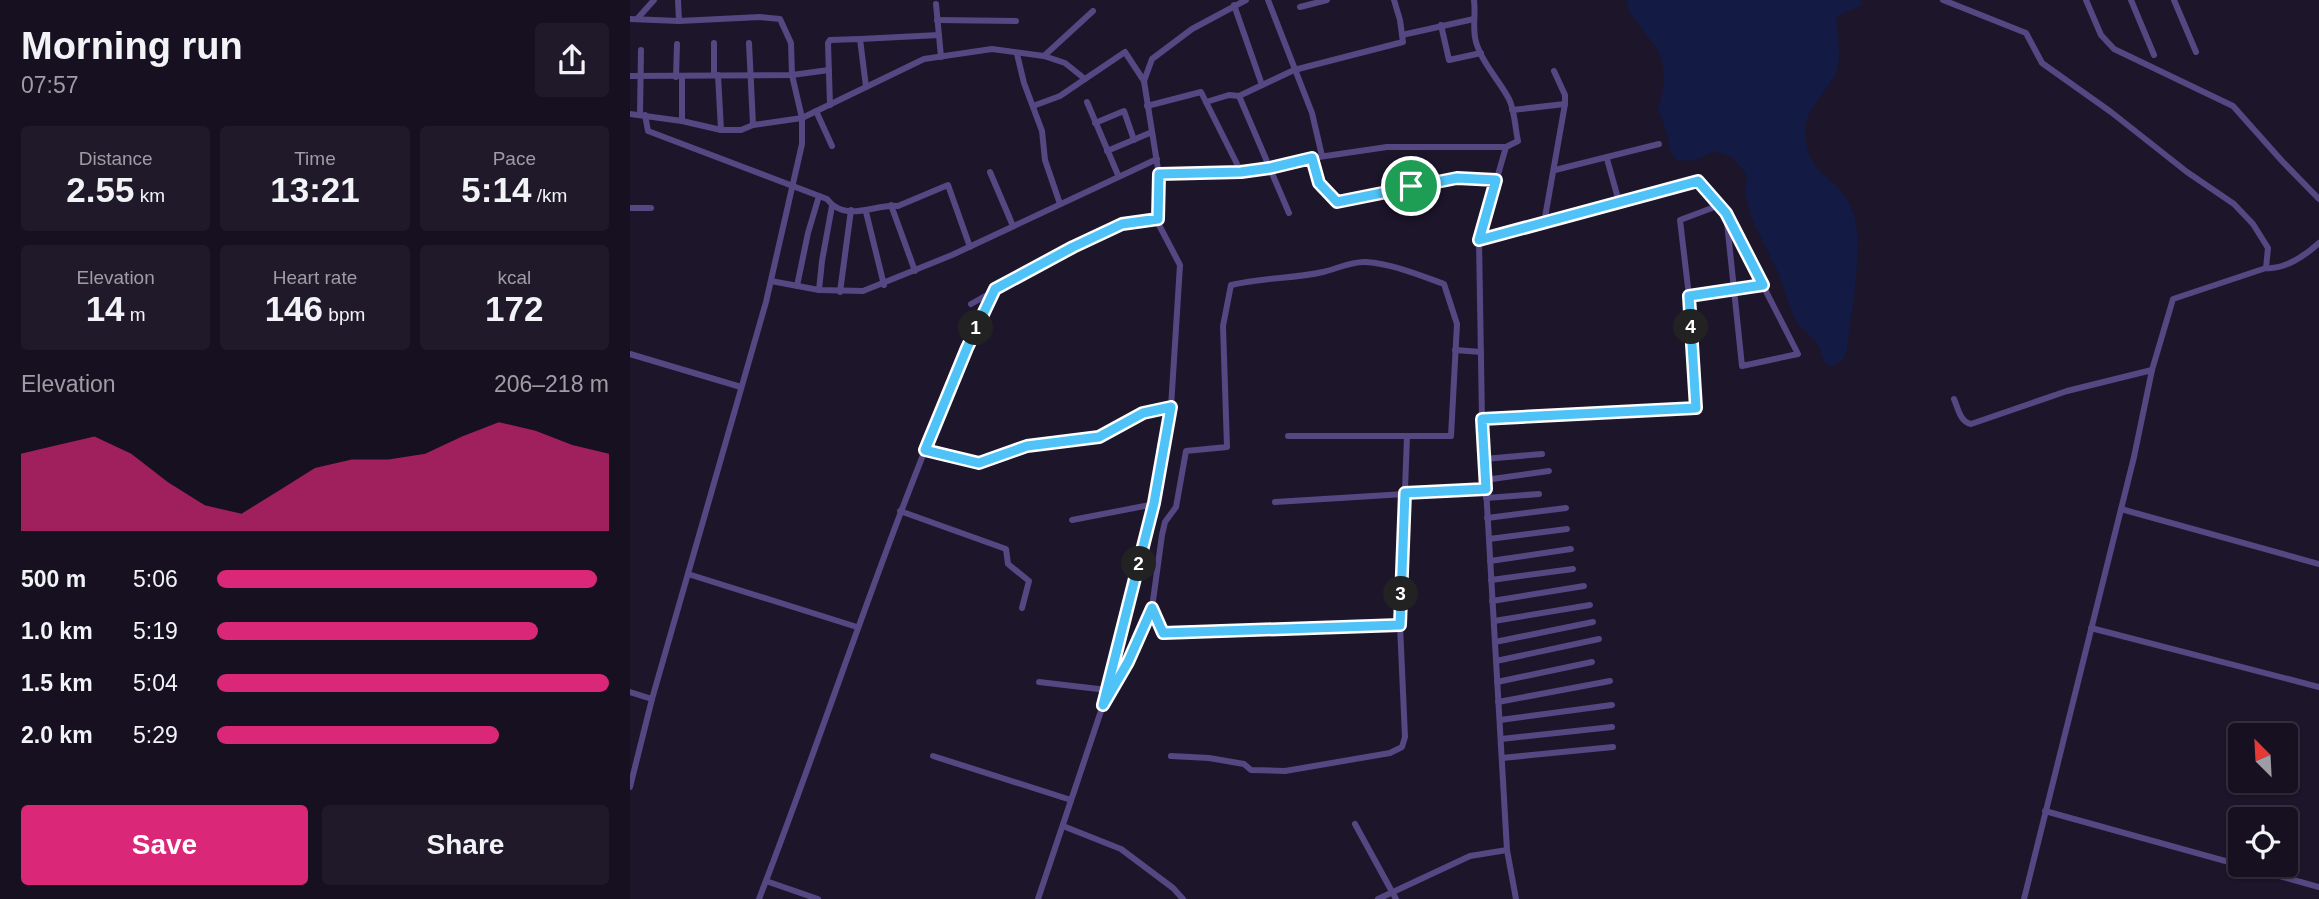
<!DOCTYPE html>
<html lang="en">
<head>
<meta charset="utf-8">
<style>
  :root { --surface:#161020; --page:#1f1929; --text:#f1f3f6; --muted:#9e9da5; --line:#35303e; --accent:#db2777 }
  body { margin:0; font-family:Helvetica,sans-serif; background:var(--page); color:var(--text); height:100vh; display:flex; flex-direction:column; font-size:26px; white-space:nowrap }
  * { box-sizing:border-box; margin:0 }
  p { font-size:23px; color:var(--muted) }
  .icon { flex:none; width:38px; height:38px; fill:none; stroke:currentColor; stroke-width:2; stroke-linecap:round; stroke-linejoin:round }
  .map { position:relative; flex:1; overflow:hidden }
  .drawer { display:flex; flex-direction:column; background:var(--surface); width:630px }
  .drawer>* { flex:none }
  .needle { width:46px; rotate:336deg }
  .buttons { position:absolute; left:1598px; top:723px; display:grid; gap:14px }
  .buttons a { display:grid; place-items:center; width:70px; height:70px; border-radius:7px; background:var(--surface); box-shadow:0 2px 5px #0004,0 0 0 2px var(--line); font-size:35px }
  .pin { position:absolute; display:grid; place-items:center; width:60px; height:60px; color:#fff; margin:-30px; border:4px solid #fff; border-radius:50%; box-shadow:0 2px 7px #0007 }
  .km { position:absolute; width:35px; height:35px; margin:-18px; border-radius:50%; background:#222; color:#fff; font-size:19px; line-height:35px; text-align:center }
  .round { display:grid; place-items:center; flex:none; width:74px; height:74px; border-radius:7px; background:var(--page) }
  .head { display:flex; align-items:center; justify-content:space-between; height:119px; padding:0 21px }
  h1 { font-size:38px; font-weight:800; line-height:52px }
  .metrics { display:grid; grid-template-columns:repeat(3,1fr); gap:10px; height:119px; padding:7px 21px }
  .metrics div { display:grid; align-content:center; border-radius:7px; background:var(--page); text-align:center }
  .metrics b { font-size:35px; font-weight:800 }
  .metrics small { font-size:19px; font-weight:400 }
  .metrics p { font-size:19px }
  .chart { height:196px; padding:14px 21px }
  .chart p { display:flex; justify-content:space-between }
  .chart svg { width:100%; height:126px; margin-top:7px; fill:var(--accent); opacity:.7 }
  .primary-button { display:flex; gap:14px; margin-top:auto; padding:14px 21px }
  .primary-button a { flex:1; height:80px; border-radius:7px; background:var(--accent); color:#fff; font-size:28px; font-weight:800; line-height:80px; text-align:center }
  .primary-button a+a { background:var(--page); color:var(--text) }
  ul { padding:0 21px; list-style:none; font-size:23px }
  li { display:grid; grid-template-columns:112px 84px 1fr; align-items:center; height:52px }
  li i { height:18px; border-radius:9px; background:var(--accent) }
  main { display:flex; flex:1; min-height:0 }
  .map>svg:first-child { display:block }
  .water { fill:#131b44 }
  .lines { fill:none; stroke-linecap:round; stroke-linejoin:round }
  .minor { stroke:#544782; stroke-width:6 }
  .route-casing { stroke:#fff; stroke-width:14 }
  .route { stroke:#4fc3f7; stroke-width:9 }
</style>
</head>
<body>
<main>
<section class="drawer">
<div class="head"><div><h1>Morning run</h1><p>07:57</p></div><a class="round"><svg class="icon" aria-label="share" viewBox="0 0 24 24"><path d="M12 15V3M7 8l5-5 5 5M5 13v7h14v-7"/></svg></a></div>
<div class="metrics">
<div><p>Distance</p><b>2.55<small> km</small></b></div>
<div><p>Time</p><b>13:21</b></div>
<div><p>Pace</p><b>5:14<small> /km</small></b></div>
</div>
<div class="metrics">
<div><p>Elevation</p><b>14<small> m</small></b></div>
<div><p>Heart rate</p><b>146<small> bpm</small></b></div>
<div><p>kcal</p><b>172</b></div>
</div>
<div class="chart"><p><span>Elevation</span>206–218 m</p>
<svg viewBox="0 0 160 44" preserveAspectRatio="none"><path d="M0 44V17L10 14L20 11L30 17L40 27L50 35L60 38L70 30L80 22L90 19L100 19L110 17L120 11L130 6L140 9L150 14L160 17V44z"/></svg>
</div>
<ul>
<li><b>500 m</b>5:06<i style="width:97%"></i></li>
<li><b>1.0 km</b>5:19<i style="width:82%"></i></li>
<li><b>1.5 km</b>5:04<i style="width:100%"></i></li>
<li><b>2.0 km</b>5:29<i style="width:72%"></i></li>
</ul>
<div class="primary-button"><a>Save</a><a>Share</a></div>
</section>
<div class="map">
<svg width="1689" height="899" viewBox="0 0 1689 899">
  <rect width="100%" height="100%" fill="#1d152a"/>
  <path class="water" d="M 996,0 L 1231,0 L 1232,4 C 1224,11 1213,10 1206,19 C 1207,35 1212,56 1206,72 C 1198,92 1175,108 1175,132 C 1177,177 1206,174 1221,207 C 1236,238 1221,313 1217,349 L 1214,359 L 1201,367 L 1195,363 L 1188,344 L 1169,325 L 1163,315 L 1148,272 L 1121,217 L 1115,194 L 1117,178 L 1114,171 L 1103,158 L 1086,151 C 1070,157 1066,163 1047,160 L 1040,151 L 1038,136 L 1028,108 L 1034,86 L 1033,66 L 1029,52 L 999,11 Z"/>
  <g class="lines">
    <g class="minor">
      <path d="M 48,0 L 49,21"/>
      <path d="M 638,0 L 682,113 L 692,156"/>
      <path d="M 844,0 C 846,15 842,28 846,42 C 852,63 869,80 879,99 C 885,111 885,128 888,141 L 876,147 L 849,240 L 852,419 L 877,850 L 886,899"/>
      <path d="M 1313,0 L 1396,33 L 1412,63 L 1481,112 L 1557,172 L 1604,204 L 1623,224 L 1638,248 L 1636,268"/>
      <path d="M 1456,0 L 1471,35 L 1484,49 L 1603,106 L 1652,161 L 1689,199"/>
      <path d="M 1501,0 L 1524,55"/>
      <path d="M 1544,0 L 1566,52"/>
      <path d="M 306,4 L 311,57"/>
      <path d="M 604,5 L 632,85"/>
      <path d="M 670,7 L 697,0"/>
      <path d="M 0,19 L 49,21 L 130,17 L 150,19 L 161,43 L 162,75 L 172,118 L 172,144 L 136,302 L 22,699 L 0,787"/>
      <path d="M 7,19 L 24,0"/>
      <path d="M 307,20 L 386,21"/>
      <path d="M 811,25 L 819,60 L 851,53"/>
      <path d="M 772,35 L 844,19"/>
      <path d="M 230,39 L 309,35"/>
      <path d="M 119,43 L 123,125"/>
      <path d="M 387,54 L 394,83 L 412,131 L 415,160 L 430,204"/>
      <path d="M 414,56 L 463,11"/>
      <path d="M 924,71 L 935,95 L 935,104"/>
      <path d="M 84,75 L 84,43"/>
      <path d="M 88,75 L 91,130"/>
      <path d="M 0,76 L 162,75 L 199,70"/>
      <path d="M 46,77 L 47,44"/>
      <path d="M 609,96 L 659,213"/>
      <path d="M 457,102 L 488,175"/>
      <path d="M 576,102 L 599,95 L 609,96 L 664,70 L 773,42 L 770,20 L 764,0"/>
      <path d="M 200,105 L 198,43 L 200,40 L 230,39 L 236,87"/>
      <path d="M 403,106 L 430,96 L 455,79"/>
      <path d="M 517,106 L 571,92 L 611,172"/>
      <path d="M 882,110 L 935,104 L 914,223"/>
      <path d="M 186,111 L 202,146"/>
      <path d="M 0,114 L 52,121 L 91,130 L 111,130 L 123,125 L 172,118 L 294,59 L 362,49 L 414,56 L 435,63 L 455,79 L 495,52 L 514,81"/>
      <path d="M 10,114 L 11,50"/>
      <path d="M 15,115 L 18,131 L 197,199 C 216,224 246,203 268,206 L 318,185 L 340,247"/>
      <path d="M 52,121 L 52,77"/>
      <path d="M 465,123 L 494,111 L 504,140"/>
      <path d="M 477,151 L 522,132"/>
      <path d="M 682,158 L 689,182 L 707,202 L 827,178 L 866,180"/>
      <path d="M 977,159 L 989,202"/>
      <path d="M 925,170 L 1029,144"/>
      <path d="M 360,172 L 383,226"/>
      <path d="M 529,174 L 611,172 L 640,168 L 682,158 L 757,147 L 876,147"/>
      <path d="M 261,205 L 285,271"/>
      <path d="M 0,208 L 21,208"/>
      <path d="M 236,212 L 254,285"/>
      <path d="M 849,240 L 1068,181 L 1096,213 L 1168,354 L 1112,366 L 1096,213"/>
      <path d="M 141,281 L 189,290 L 233,291 L 322,255 L 527,159"/>
      <path d="M 167,286 L 178,233 L 189,196"/>
      <path d="M 189,290 L 192,261 L 202,206"/>
      <path d="M 210,292 L 221,210"/>
      <path d="M 1059,296 L 1133,285"/>
      <path d="M 341,304 L 443,247 L 492,224 L 528,219"/>
      <path d="M 825,350 L 851,352"/>
      <path d="M 0,354 L 111,387"/>
      <path d="M 1324,399 C 1328,408 1330,422 1341,424 L 1437,391 L 1522,370"/>
      <path d="M 852,419 L 1066,408 L 1059,296 L 1050,220 L 1090,205"/>
      <path d="M 658,436 L 777,436"/>
      <path d="M 295,450 L 349,463 L 397,446 L 469,437 L 513,413 L 541,407"/>
      <path d="M 854,459 L 912,454"/>
      <path d="M 855,480 L 919,471"/>
      <path d="M 856,498 L 909,494"/>
      <path d="M 645,502 L 856,489"/>
      <path d="M 1491,509 L 1689,564"/>
      <path d="M 270,511 L 376,549 L 378,564 L 399,581 L 392,608"/>
      <path d="M 857,518 L 936,508"/>
      <path d="M 442,520 L 525,504"/>
      <path d="M 859,539 L 937,529"/>
      <path d="M 860,561 L 941,549"/>
      <path d="M 58,574 L 227,627"/>
      <path d="M 861,580 L 943,569"/>
      <path d="M 862,601 L 954,586"/>
      <path d="M 522,608 L 533,633 L 770,625"/>
      <path d="M 864,621 L 960,605"/>
      <path d="M 1461,628 L 1689,687"/>
      <path d="M 865,642 L 963,622"/>
      <path d="M 866,661 L 969,639"/>
      <path d="M 409,682 L 477,690"/>
      <path d="M 867,682 L 962,662"/>
      <path d="M 0,692 L 22,699"/>
      <path d="M 868,702 L 980,681"/>
      <path d="M 473,705 L 498,662 L 522,608 L 532,535 L 535,522 L 546,507 L 556,451 L 597,447 L 593,326 L 601,285 C 632,277 663,279 693,272 C 706,269 722,261 736,262 C 763,264 789,275 814,284 L 827,324 L 821,436 L 777,436 L 770,625 L 775,737 L 772,747 L 760,753 L 655,771 L 621,770 L 614,764 L 579,758 L 541,756"/>
      <path d="M 870,720 L 982,705"/>
      <path d="M 871,739 L 982,727"/>
      <path d="M 303,756 L 441,800"/>
      <path d="M 872,758 L 983,747"/>
      <path d="M 1415,811 L 1689,887"/>
      <path d="M 725,824 L 766,899"/>
      <path d="M 433,826 L 491,849 L 543,888 L 553,899"/>
      <path d="M 136,881 L 188,899"/>
      <path d="M 129,899 C 208,695 271,486 365,289"/>
      <path d="M 408,899 L 473,705 L 525,504 L 541,407 L 550,265 L 528,223 L 531,188 L 514,81 L 522,59 L 562,29 L 616,0"/>
      <path d="M 748,899 L 840,856 L 877,850"/>
      <path d="M 1394,899 L 1504,457 L 1522,370 L 1543,299 L 1636,268 C 1654,270 1676,255 1689,243"/>
    </g>
  </g>
  <g class="lines">
    <g class="route-casing">
      <path id="route" d="M 682,158 L 689,183 L 707,202 L 827,178 L 866,180 L 849,240 L 1068,181 L 1096,213 L 1133,285 L 1059,296 L 1066,408 L 852,419 L 856,489 L 775,493 L 770,625 L 533,633 L 522,608 L 498,662 L 473,705 L 524,503 L 541,407 L 513,413 L 469,437 L 397,446 L 349,463 L 295,450 L 337,348 L 365,289 L 443,247 L 492,224 L 528,219 L 529,174 L 611,172 L 640,168 Z"/>
    </g>
    <use href="#route" class="route"/>
  </g>
</svg>
<div class="buttons">
<a><svg class="needle" viewBox="-14 -14 28 28"><path d="M0-13l5 13h-10z" fill="#e53935"/><path d="M0 13l5-13h-10z" fill="#9e9da5"/></svg></a>
<a><svg class="icon" aria-label="locate" viewBox="0 0 24 24"><circle cx="12" cy="12" r="6"/><path d="M12 2v4M12 18v4M2 12h4M18 12h4"/></svg></a>
</div>
<div class="pin" style="left:781px;top:186px;background:#1e9e55"><svg class="icon" aria-label="arrive" viewBox="0 0 24 24"><path d="M6 21V4h12l-3 4 3 4H6"/></svg></div>
<b class="km" style="left:346px;top:328px">1</b>
<b class="km" style="left:509px;top:564px">2</b>
<b class="km" style="left:771px;top:594px">3</b>
<b class="km" style="left:1061px;top:327px">4</b>
</div>
</main>
</body>
</html>
